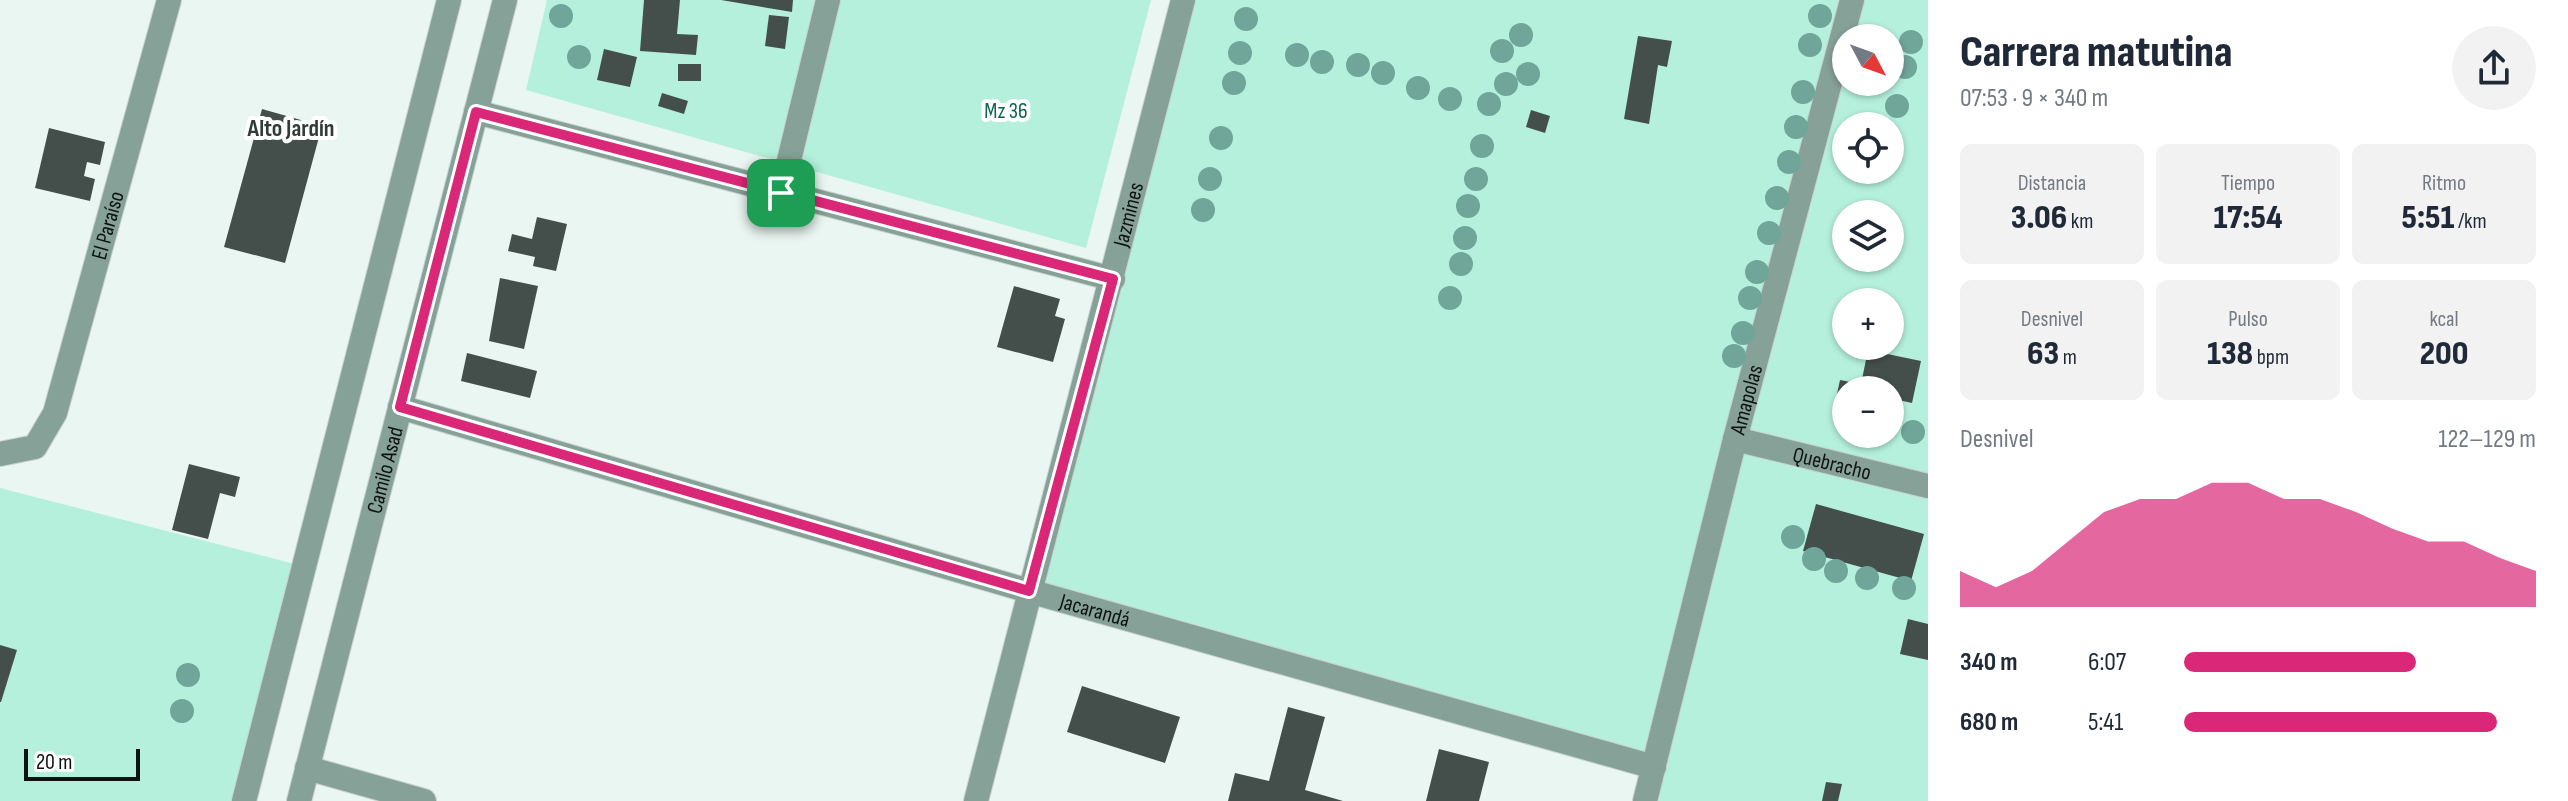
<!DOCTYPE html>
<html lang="es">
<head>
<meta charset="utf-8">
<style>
  :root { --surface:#fff; --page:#f2f2f3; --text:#1f2937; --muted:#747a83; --accent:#db2777 }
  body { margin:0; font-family:"Sofia Sans Condensed",sans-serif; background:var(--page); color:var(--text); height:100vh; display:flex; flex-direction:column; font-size:30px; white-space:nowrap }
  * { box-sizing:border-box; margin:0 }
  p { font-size:26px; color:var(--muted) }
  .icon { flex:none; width:44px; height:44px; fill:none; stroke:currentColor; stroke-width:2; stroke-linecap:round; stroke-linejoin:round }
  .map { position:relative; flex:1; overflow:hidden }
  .side { display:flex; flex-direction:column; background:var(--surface); width:640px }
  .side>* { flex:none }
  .needle { width:52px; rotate:131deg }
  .tools { position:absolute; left:1832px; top:24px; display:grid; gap:16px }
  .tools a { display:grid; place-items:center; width:72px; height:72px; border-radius:50%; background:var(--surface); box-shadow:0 2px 6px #0004; font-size:40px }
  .scale { position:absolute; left:24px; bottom:20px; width:116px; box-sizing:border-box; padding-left:8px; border:4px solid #0e1211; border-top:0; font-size:22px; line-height:28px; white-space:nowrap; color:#0e1211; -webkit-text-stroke:6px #fff; paint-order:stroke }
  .pin { position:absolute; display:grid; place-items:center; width:68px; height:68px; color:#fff; margin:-34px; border-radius:16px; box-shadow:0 4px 12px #0006 }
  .round { display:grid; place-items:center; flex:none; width:84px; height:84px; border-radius:42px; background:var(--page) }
  .headline { display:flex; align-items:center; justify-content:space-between; height:136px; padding:0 32px }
  h1 { font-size:44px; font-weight:800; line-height:60px }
  .metrics { display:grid; grid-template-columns:repeat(3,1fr); gap:12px; height:136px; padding:8px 32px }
  .metrics div { display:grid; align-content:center; border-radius:12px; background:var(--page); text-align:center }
  .metrics b { font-size:34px; font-weight:800 }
  .metrics small { font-size:22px; font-weight:400 }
  .metrics p { font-size:22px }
  .chart { height:224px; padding:16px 32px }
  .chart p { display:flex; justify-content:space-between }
  .chart svg { width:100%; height:144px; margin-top:8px; fill:var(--accent); opacity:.7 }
  ul { padding:0 32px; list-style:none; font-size:26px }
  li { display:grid; grid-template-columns:128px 96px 1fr; align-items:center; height:60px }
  li i { height:20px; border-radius:10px; background:var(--accent) }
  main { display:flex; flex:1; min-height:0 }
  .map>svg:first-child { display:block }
  .green { fill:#b5f0dd; fill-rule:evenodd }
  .building { fill:#444f4b }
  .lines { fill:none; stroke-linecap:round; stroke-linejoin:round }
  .minor-casing { stroke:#c7d2ce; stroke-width:26 }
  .minor { stroke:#86a198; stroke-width:24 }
  .tree { fill:#70a599 }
  .route-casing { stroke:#fff; stroke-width:16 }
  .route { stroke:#db2777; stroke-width:10 }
  .labels { text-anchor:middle; stroke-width:8; stroke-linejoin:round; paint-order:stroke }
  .park-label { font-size:22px; fill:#0c6350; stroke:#fff }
  .street-label { font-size:22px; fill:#0e1211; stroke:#fff }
  .neighbourhood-label { font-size:24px; font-weight:bold; fill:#313b38; stroke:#fff }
</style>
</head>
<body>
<main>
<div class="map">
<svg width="1928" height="801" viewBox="0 0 1928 801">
  <rect width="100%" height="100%" fill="#eaf6f2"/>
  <g class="green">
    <path d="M 547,0 L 1151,0 L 1086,248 L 526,90 Z"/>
    <path d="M 1183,0 L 1928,0 L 1928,801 L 1645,801 L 1653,767 L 1029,591 ZM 1846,38 L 1890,38 L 1890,82 L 1846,82 ZM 1846,126 L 1890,126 L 1890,170 L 1846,170 ZM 1846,214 L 1890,214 L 1890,258 L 1846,258 ZM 1846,302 L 1890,302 L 1890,346 L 1846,346 ZM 1846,390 L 1890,390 L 1890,434 L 1846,434 Z"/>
    <path d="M 0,488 L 303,566 L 244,801 L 0,801 Z"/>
  </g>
  <g class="building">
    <path d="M 644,0 L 680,0 L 677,34 L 698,35 L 696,55 L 640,51 Z"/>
    <path d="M 721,0 L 793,0 L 792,12 Z"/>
    <path d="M 769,15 L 789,17 L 785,49 L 765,46 Z"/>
    <path d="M 1638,36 L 1672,41 L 1667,67 L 1658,65 L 1649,124 L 1624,119 Z"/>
    <path d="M 604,49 L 637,57 L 630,87 L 597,80 Z"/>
    <rect x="678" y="64" width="23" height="17"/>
    <path d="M 662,93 L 688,101 L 684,114 L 658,106 Z"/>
    <path d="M 262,109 L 322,126 L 285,263 L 224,247 Z"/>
    <path d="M 1531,110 L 1550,116 L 1545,133 L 1526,127 Z"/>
    <path d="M 49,128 L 105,142 L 100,165 L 87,162 L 84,176 L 95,179 L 90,201 L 35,188 Z"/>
    <path d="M 537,217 L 567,224 L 556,271 L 533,266 L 535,257 L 508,251 L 512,234 L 532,239 Z"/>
    <path d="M 500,278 L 538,286 L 524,349 L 489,341 Z"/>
    <path d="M 1014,286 L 1060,299 L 1055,316 L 1065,319 L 1053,362 L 997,347 Z"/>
    <path d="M 1868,350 L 1921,361 L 1912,403 L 1890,398 L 1890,390 L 1846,390 L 1846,411 L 1834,408 L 1840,380 L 1861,384 Z"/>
    <path d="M 467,353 L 537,371 L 530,398 L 461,381 Z"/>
    <path d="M 189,464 L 240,477 L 235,497 L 220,493 L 208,539 L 172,530 Z"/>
    <path d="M 1816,504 L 1924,534 L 1911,581 L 1803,551 Z"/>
    <path d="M 1908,619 L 1928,624 L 1928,660 L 1900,654 Z"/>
    <path d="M 0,645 L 17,650 L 1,702 L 0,702 Z"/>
    <path d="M 1082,686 L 1180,717 L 1165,763 L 1067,732 Z"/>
    <path d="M 1288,707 L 1325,717 L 1305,790 L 1343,801 L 1228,801 L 1235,773 L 1269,781 Z"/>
    <path d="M 1439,749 L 1489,762 L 1479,801 L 1426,801 Z"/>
    <path d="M 1826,782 L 1842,784 L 1838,801 L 1822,801 Z"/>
  </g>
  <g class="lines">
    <g class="minor-casing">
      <g id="minor">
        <path d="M 476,112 L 1113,279"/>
        <path d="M 781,193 L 828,0"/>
        <path id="s1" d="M 400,407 L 1029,591 L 1654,767"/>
        <path id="s2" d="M 1735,439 L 1928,486"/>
        <path id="s3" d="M 0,454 L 35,447 L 55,413 L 169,0"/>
        <path d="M 307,768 L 424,801"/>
        <path d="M 244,801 L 449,0"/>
        <path id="s4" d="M 299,801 L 505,0"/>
        <path id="s5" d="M 976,801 L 1183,0"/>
        <path id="s6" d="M 1645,801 L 1735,439 L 1852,0"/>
      </g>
    </g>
    <use href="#minor" class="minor"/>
  </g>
  <g class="tree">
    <circle cx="561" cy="16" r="12"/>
    <circle cx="1820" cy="16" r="12"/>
    <circle cx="1246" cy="19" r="12"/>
    <circle cx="1521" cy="35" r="12"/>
    <circle cx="1911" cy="42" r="12"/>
    <circle cx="1810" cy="45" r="12"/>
    <circle cx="1502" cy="51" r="12"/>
    <circle cx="1240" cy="53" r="12"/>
    <circle cx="1297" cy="55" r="12"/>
    <circle cx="579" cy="57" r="12"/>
    <circle cx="1322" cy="62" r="12"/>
    <circle cx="1358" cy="65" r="12"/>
    <circle cx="1905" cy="67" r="12"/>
    <circle cx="1383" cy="73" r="12"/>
    <circle cx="1528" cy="74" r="12"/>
    <circle cx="1234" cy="83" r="12"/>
    <circle cx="1506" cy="84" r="12"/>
    <circle cx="1418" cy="88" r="12"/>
    <circle cx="1803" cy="92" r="12"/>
    <circle cx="1450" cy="99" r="12"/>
    <circle cx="1489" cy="104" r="12"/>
    <circle cx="1897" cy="106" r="12"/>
    <circle cx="1796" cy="127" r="12"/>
    <circle cx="1221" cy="138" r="12"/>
    <circle cx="1482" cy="146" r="12"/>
    <circle cx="1789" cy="162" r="12"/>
    <circle cx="1210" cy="179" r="12"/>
    <circle cx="1476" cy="179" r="12"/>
    <circle cx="1777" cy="198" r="12"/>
    <circle cx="1468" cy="206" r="12"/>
    <circle cx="1203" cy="210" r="12"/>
    <circle cx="1769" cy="233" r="12"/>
    <circle cx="1465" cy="238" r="12"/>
    <circle cx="1461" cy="264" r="12"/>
    <circle cx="1757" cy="272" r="12"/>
    <circle cx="1450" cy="298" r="12"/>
    <circle cx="1750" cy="298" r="12"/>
    <circle cx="1743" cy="333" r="12"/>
    <circle cx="1734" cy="356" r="12"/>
    <circle cx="1913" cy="432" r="12"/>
    <circle cx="1793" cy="537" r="12"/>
    <circle cx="1814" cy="559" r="12"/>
    <circle cx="1836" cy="571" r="12"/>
    <circle cx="1867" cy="578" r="12"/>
    <circle cx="1904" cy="588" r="12"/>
    <circle cx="188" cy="675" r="12"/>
    <circle cx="182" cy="711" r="12"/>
  </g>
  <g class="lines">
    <g class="route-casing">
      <path id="route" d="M 476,112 L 1113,279 L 1029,591 L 400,407 Z"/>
    </g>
    <use href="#route" class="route"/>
  </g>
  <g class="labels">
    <g class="park-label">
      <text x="1006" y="118">Mz 36</text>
    </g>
    <g class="street-label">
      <text dy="8" stroke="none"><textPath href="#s5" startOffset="606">Jazmines</textPath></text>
      <text dy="8" stroke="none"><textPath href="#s3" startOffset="270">El Paraíso</textPath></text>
      <text dy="8" stroke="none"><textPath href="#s6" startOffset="414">Amapolas</textPath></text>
      <text dy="8" stroke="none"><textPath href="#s2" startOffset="100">Quebracho</textPath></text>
      <text dy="8" stroke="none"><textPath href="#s4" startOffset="342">Camilo Asad</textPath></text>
      <text dy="8" stroke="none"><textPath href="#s1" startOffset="724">Jacarandá</textPath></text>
    </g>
    <g class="neighbourhood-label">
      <text x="291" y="136">Alto Jardín</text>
    </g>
  </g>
</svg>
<div class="tools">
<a><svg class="needle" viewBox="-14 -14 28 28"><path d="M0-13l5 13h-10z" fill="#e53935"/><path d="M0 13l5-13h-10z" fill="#747a83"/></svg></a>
<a><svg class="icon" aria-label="locate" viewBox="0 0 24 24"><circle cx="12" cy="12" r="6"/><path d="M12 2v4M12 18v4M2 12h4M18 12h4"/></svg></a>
<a><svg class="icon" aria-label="layers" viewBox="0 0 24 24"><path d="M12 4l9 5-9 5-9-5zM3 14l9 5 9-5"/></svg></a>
<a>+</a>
<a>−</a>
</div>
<div class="scale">20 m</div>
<div class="pin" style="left:781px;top:193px;background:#1e9e55"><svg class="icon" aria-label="arrive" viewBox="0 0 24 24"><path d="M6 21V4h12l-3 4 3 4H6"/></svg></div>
</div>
<section class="side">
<div class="headline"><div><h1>Carrera matutina</h1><p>07:53 · 9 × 340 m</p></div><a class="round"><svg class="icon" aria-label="share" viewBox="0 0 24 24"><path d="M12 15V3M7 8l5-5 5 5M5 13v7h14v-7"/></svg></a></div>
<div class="metrics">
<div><p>Distancia</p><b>3.06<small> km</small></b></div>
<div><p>Tiempo</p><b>17:54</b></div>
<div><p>Ritmo</p><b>5:51<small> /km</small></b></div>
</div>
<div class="metrics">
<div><p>Desnivel</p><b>63<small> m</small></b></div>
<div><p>Pulso</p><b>138<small> bpm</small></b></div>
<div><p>kcal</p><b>200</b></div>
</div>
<div class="chart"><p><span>Desnivel</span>122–129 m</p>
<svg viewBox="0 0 160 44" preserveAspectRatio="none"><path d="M0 44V33L10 38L20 33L30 24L40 15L50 11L60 11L70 6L80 6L90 11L100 11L110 15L120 20L130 24L140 24L150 29L160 33V44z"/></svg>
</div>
<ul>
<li><b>340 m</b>6:07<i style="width:66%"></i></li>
<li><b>680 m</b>5:41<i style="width:89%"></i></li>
</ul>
</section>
</main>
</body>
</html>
